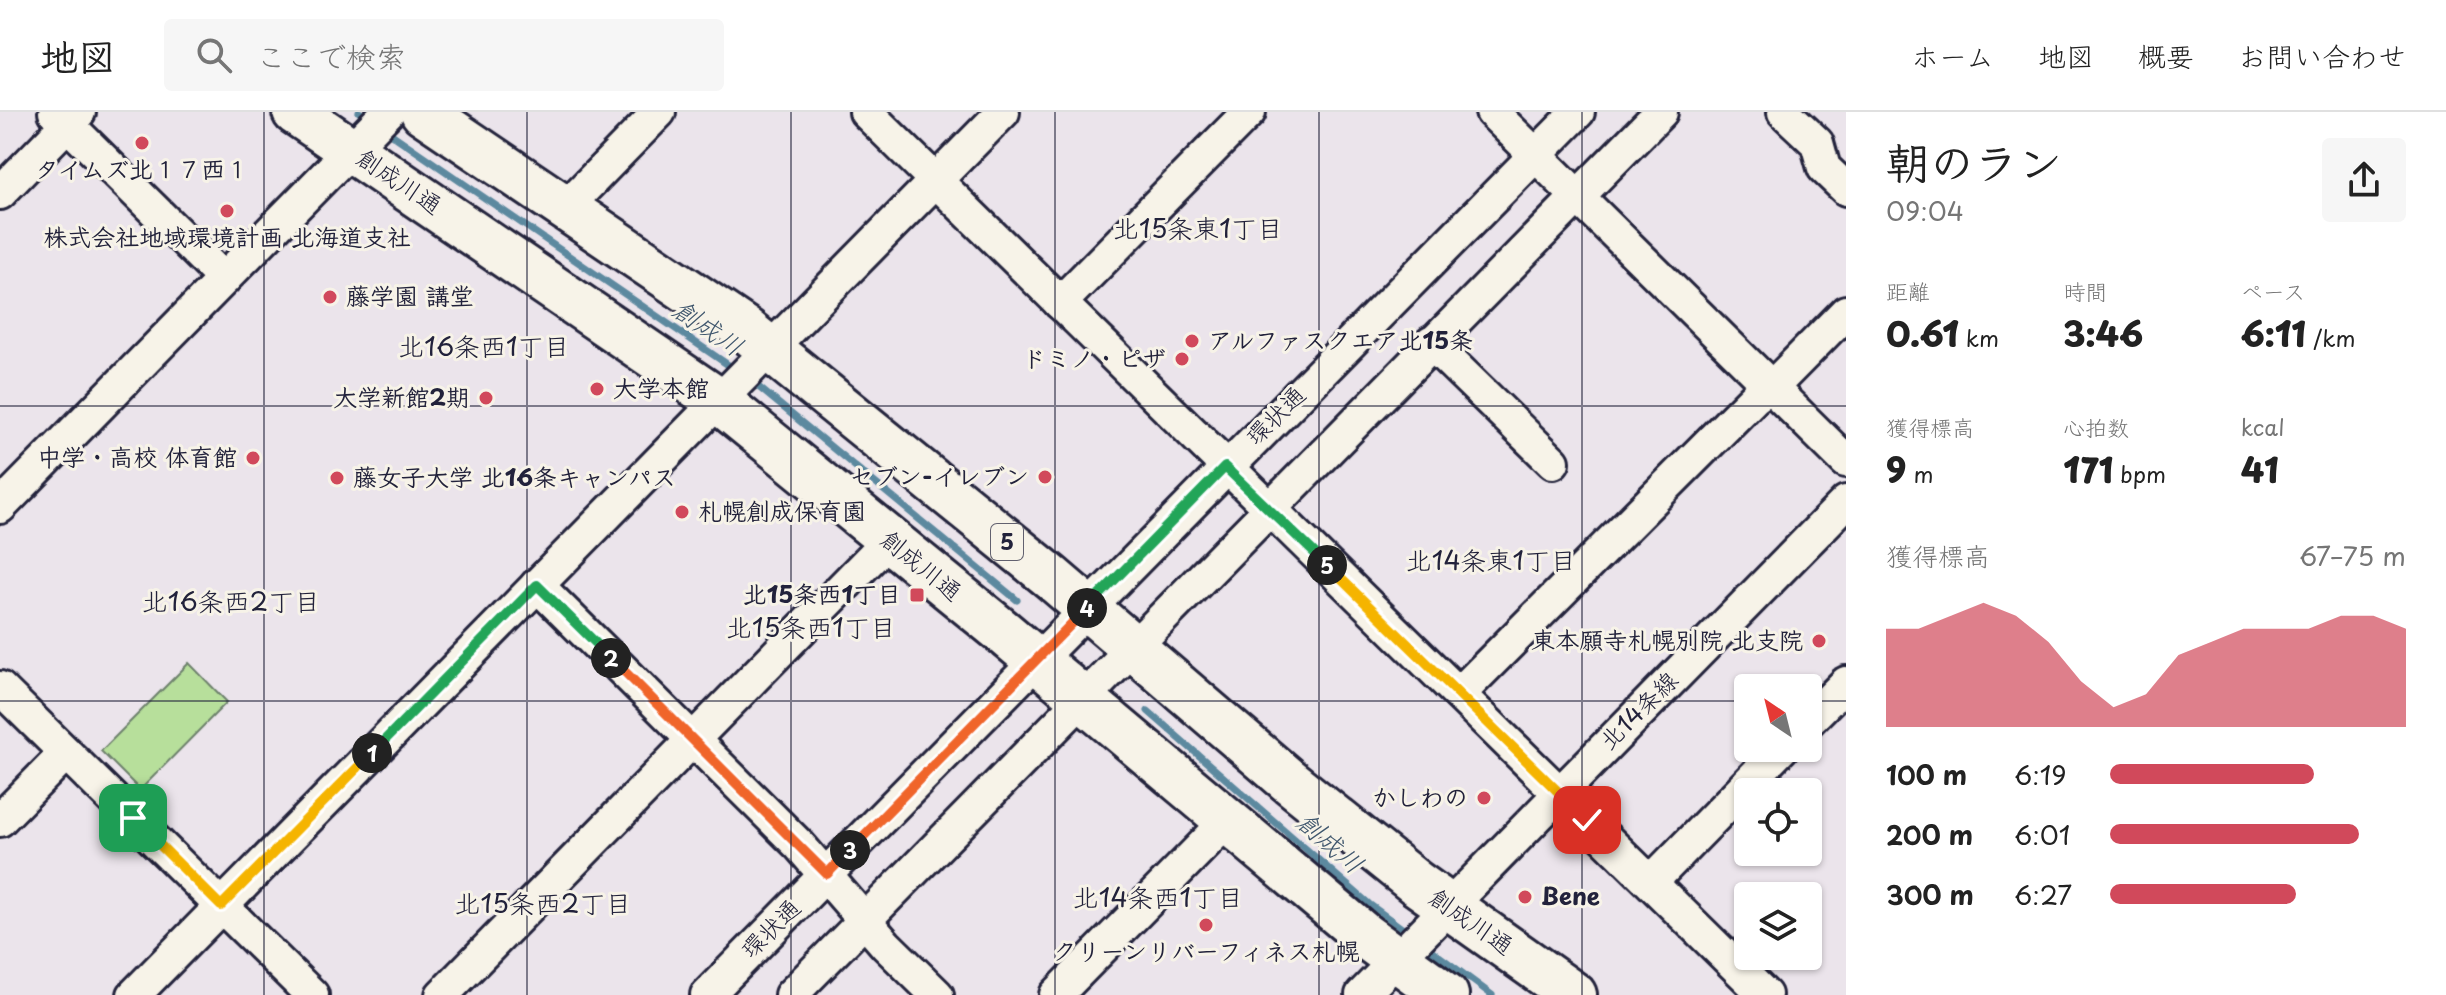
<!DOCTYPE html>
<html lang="ja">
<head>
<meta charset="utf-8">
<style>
  :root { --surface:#fff; --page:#f6f6f6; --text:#222; --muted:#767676; --line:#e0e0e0; --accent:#d1495b }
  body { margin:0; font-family:"Playpen Sans","Klee One",sans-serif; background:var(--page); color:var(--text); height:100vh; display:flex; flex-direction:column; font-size:30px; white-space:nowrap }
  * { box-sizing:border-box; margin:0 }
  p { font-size:26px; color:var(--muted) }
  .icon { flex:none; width:44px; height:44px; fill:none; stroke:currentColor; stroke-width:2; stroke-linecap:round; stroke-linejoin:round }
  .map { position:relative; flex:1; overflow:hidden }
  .details { display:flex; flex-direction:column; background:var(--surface); width:600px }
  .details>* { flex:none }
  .needle { width:52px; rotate:325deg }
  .controls { position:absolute; left:1734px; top:562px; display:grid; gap:16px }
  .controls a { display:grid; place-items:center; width:88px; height:88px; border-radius:8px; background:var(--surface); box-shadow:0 2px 6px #0004; font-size:40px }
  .pin { position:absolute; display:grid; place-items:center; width:68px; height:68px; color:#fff; margin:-34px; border-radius:16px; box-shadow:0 4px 12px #0006 }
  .km { position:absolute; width:40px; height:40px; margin:-20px; border-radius:50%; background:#222; color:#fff; font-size:22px; line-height:40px; text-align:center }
  .round { display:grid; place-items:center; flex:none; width:84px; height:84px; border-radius:8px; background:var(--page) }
  .overview { display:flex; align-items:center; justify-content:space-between; height:136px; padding:0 40px }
  h1 { font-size:44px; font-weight:800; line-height:60px }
  .figures { display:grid; grid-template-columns:repeat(3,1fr); gap:12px; height:136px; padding:8px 40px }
  .figures div { display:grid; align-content:center }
  .figures b { font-size:34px; font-weight:800 }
  .figures small { font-size:22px; font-weight:400 }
  .figures p { font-size:22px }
  .chart { height:224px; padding:16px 40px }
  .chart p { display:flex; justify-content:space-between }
  .chart svg { width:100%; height:144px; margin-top:8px; fill:var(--accent); opacity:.7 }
  ul { padding:0 40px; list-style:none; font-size:26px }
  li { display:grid; grid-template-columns:128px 96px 1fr; align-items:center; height:60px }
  li i { height:20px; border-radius:10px; background:var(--accent) }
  header { display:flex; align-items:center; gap:48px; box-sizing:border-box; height:112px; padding:0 40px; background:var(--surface); border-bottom:2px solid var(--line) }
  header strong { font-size:38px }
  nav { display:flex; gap:44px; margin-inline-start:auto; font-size:28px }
  .search { width:560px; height:72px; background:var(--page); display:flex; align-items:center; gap:20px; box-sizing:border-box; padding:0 28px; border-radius:8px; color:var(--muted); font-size:30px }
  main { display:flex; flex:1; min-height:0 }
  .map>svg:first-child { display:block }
  .green { fill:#b7df9b; stroke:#6c806b; stroke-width:2 }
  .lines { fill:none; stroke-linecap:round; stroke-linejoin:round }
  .stream { stroke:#5c899f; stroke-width:7 }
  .minor-casing { stroke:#22223b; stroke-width:38 }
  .highway-casing { stroke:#22223b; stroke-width:50 }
  .minor { stroke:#f7f3e8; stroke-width:32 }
  .highway { stroke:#f7f3e8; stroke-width:44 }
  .split-1-casing { stroke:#fff; stroke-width:16 }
  .split-2-casing { stroke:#fff; stroke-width:16 }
  .split-3-casing { stroke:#fff; stroke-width:16 }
  .split-4-casing { stroke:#fff; stroke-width:16 }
  .split-5-casing { stroke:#fff; stroke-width:16 }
  .split-6-casing { stroke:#fff; stroke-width:16 }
  .split-1 { stroke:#f5b400; stroke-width:10 }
  .split-2 { stroke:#22a559; stroke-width:10 }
  .split-3 { stroke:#f0652b; stroke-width:10 }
  .split-4 { stroke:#f0652b; stroke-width:10 }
  .split-5 { stroke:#22a559; stroke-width:10 }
  .split-6 { stroke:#f5b400; stroke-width:10 }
  .grid { fill:none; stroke:#22223b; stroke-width:2; stroke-opacity:0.55 }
  .poi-dot { fill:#d1495b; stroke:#f7f3e8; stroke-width:3 }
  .labels { text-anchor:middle; stroke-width:6; stroke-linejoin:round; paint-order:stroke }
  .shield { fill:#f7f3e8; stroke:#62616f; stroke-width:2 }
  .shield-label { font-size:22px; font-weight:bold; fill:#22223b }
  .poi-label { font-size:24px; font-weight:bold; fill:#22223b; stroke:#f7f3e8; text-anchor:end }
  .street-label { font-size:24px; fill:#22223b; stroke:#f7f3e8 }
  .neighbourhood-label { font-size:26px; fill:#22223b; stroke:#f7f3e8 }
  .water-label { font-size:26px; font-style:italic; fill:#3f566d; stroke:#f7f3e8 }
</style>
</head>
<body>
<header>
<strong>地図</strong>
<div class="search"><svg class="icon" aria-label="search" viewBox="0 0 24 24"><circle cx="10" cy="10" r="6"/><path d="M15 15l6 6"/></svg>ここで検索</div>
<nav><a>ホーム</a><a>地図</a><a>概要</a><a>お問い合わせ</a></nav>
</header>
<main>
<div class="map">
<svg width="1846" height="883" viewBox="0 0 1846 883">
  <rect width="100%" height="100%" fill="#ebe4eb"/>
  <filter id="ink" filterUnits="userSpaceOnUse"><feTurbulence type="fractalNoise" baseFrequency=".0125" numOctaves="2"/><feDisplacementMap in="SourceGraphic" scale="16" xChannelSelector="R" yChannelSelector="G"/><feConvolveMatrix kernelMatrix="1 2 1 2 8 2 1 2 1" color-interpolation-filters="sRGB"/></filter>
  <g filter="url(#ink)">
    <path class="green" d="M 189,551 L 227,590 L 140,678 L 101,639 Z"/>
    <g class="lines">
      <g class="stream">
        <path d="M 359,0 L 371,8"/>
        <path d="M 384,17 L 737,259"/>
        <path d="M 750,268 L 1017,488"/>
        <path d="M 1148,599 L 1369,792 L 1410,822"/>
        <path d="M 1423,832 L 1492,883"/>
      </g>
      <g class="minor-casing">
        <g id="minor">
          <path d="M 55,0 L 224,167"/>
          <path d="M 866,0 L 1765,883"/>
          <path d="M 1492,0 L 1846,349"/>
          <path d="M 1784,0 L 1817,31 L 1824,56 L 1846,77"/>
          <path d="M 0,81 L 79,0"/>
          <path d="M 565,96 L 659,0"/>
          <path d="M 1060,191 L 1249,0"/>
          <path d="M 1431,231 L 1553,350"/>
          <path d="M 0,395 L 388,0"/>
          <path d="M 537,473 L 800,734 L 886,833 L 937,883"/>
          <path d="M 0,576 L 312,883"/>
          <path d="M 1459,582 L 1755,285 L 1781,266 L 1846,200"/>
          <path d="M 1808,609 L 1846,571"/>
          <path d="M 0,708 L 66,641"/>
          <path d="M 1651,770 L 1782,636"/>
          <path d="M 134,883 L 1003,0"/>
          <path d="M 442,883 L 889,428"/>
          <path d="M 707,883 L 1578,0"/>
          <path d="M 791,883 L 1661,0"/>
          <path d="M 1056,883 L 1226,710"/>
          <path d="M 1362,883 L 1846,390"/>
        </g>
      </g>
      <g class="highway-casing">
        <g id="highway">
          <path d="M 295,0 L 719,289 L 1002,519 L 1365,824 L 1446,883"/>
          <path d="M 423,0 L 746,218 L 1051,465 L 1289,669 L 1416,771 L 1574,883"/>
        </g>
      </g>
      <use href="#minor" class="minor"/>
      <use href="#highway" class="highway"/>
    </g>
  </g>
  <g class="lines" filter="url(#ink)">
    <g class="split-1-casing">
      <path id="split-1" d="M 133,706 L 221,794 L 372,641"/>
    </g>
    <g class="split-2-casing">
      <path id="split-2" d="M 372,641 L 537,473 L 611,546"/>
    </g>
    <g class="split-3-casing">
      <path id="split-3" d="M 611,546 L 827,762 L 850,738"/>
    </g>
    <g class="split-4-casing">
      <path id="split-4" d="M 850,738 L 1087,496"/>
    </g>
    <g class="split-5-casing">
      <path id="split-5" d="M 1087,496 L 1225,355 L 1327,453"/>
    </g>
    <g class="split-6-casing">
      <path id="split-6" d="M 1327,453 L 1587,708"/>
    </g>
    <use href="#split-1" class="split-1"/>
    <use href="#split-2" class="split-2"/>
    <use href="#split-3" class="split-3"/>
    <use href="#split-4" class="split-4"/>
    <use href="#split-5" class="split-5"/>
    <use href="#split-6" class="split-6"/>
  </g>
  <path class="grid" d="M 264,0 L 264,883M 527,0 L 527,883M 791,0 L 791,883M 1055,0 L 1055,883M 1319,0 L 1319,883M 1582,0 L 1582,883M 0,294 L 1846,294M 0,589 L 1748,589M 1808,589 L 1846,589"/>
  <g class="poi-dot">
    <circle cx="142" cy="31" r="8"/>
    <circle cx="227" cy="99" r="8"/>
    <circle cx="330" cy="185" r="8"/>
    <circle cx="1192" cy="229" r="8"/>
    <circle cx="1182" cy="247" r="8"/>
    <circle cx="597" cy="277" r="8"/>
    <circle cx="486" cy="286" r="8"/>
    <circle cx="253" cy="346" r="8"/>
    <circle cx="1045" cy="365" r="8"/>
    <circle cx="337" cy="366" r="8"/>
    <circle cx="682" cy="400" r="8"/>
    <rect x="909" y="475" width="16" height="16" rx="4"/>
    <circle cx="1819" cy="529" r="8"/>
    <circle cx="1484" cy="686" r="8"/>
    <circle cx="1525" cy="785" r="8"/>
    <circle cx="1206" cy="813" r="8"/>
  </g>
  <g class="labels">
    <rect class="shield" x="991" y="412" width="32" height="36" rx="6"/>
    <g class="shield-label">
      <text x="1007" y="438">5</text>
    </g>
    <g class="poi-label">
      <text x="142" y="66" text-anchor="middle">タイムズ北１７西１</text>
      <text x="227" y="134" text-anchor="middle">株式会社地域環境計画 北海道支社</text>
      <text x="346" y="193" text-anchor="start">藤学園 講堂</text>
      <text x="1208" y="237" text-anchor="start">アルファスクエア北15条</text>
      <text x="1166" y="255">ドミノ・ピザ</text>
      <text x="613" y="285" text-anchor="start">大学本館</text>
      <text x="470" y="294">大学新館2期</text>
      <text x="237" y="354">中学・高校 体育館</text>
      <text x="1029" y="373">セブン-イレブン</text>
      <text x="353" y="374" text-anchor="start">藤女子大学 北16条キャンパス</text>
      <text x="698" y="408" text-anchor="start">札幌創成保育園</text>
      <text x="901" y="491">北15条西1丁目</text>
      <text x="1803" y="537">東本願寺札幌別院 北支院</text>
      <text x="1468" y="694">かしわの</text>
      <text x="1541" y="793" text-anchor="start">Bene</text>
      <text x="1206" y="848" text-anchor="middle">クリーンリバーフィネス札幌</text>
    </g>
    <g class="street-label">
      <text transform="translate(399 70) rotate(34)" y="8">創成川通</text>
      <text transform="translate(1276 304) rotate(-45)" y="8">環状通</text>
      <text transform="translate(921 454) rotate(39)" y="8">創成川通</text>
      <text transform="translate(1639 599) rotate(-45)" y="8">北14条線</text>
      <text transform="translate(1471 810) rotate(35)" y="8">創成川通</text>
      <text transform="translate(771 817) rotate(-45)" y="8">環状通</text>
    </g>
    <g class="neighbourhood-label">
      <text x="1198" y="126">北15条東1丁目</text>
      <text x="484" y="244">北16条西1丁目</text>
      <text x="1491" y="458">北14条東1丁目</text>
      <text x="231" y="499">北16条西2丁目</text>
      <text x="811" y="525">北15条西1丁目</text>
      <text x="1158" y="795">北14条西1丁目</text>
      <text x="543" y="801">北15条西2丁目</text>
    </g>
    <g class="water-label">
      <text transform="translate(708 216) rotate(34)" y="9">創成川</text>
      <text transform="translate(1330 731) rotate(41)" y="9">創成川</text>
    </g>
  </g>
</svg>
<div class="controls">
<a><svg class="needle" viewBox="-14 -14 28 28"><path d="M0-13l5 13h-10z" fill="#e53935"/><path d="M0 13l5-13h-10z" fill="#767676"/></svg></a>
<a><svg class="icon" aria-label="locate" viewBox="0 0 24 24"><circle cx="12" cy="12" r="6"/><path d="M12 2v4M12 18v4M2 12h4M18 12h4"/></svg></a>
<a><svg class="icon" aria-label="layers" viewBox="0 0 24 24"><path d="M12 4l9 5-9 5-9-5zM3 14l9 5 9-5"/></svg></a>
</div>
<div class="pin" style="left:133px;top:706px;background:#1e9e55"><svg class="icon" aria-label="arrive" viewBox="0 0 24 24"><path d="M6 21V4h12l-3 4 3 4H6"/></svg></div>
<div class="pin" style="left:1587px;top:708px;background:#d93025"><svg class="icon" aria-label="check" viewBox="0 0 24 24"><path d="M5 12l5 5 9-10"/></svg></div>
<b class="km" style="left:372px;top:641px">1</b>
<b class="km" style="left:611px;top:546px">2</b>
<b class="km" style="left:850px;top:738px">3</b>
<b class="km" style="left:1087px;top:496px">4</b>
<b class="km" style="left:1327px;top:453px">5</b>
</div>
<section class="details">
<div class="overview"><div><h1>朝のラン</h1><p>09:04</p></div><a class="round"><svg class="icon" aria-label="share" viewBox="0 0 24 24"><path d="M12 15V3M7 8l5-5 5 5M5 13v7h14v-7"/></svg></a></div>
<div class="figures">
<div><p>距離</p><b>0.61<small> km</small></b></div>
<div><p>時間</p><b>3:46</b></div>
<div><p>ペース</p><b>6:11<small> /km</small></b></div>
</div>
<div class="figures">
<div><p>獲得標高</p><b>9<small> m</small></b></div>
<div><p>心拍数</p><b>171<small> bpm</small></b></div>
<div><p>kcal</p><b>41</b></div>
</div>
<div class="chart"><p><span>獲得標高</span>67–75 m</p>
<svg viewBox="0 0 160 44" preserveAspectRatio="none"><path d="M0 44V14L10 14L20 10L30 6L40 10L50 18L60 30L70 38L80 34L90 22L100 18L110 14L120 14L130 14L140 10L150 10L160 14V44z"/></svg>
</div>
<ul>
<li><b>100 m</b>6:19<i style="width:69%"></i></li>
<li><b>200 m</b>6:01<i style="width:84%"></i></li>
<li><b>300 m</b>6:27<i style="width:63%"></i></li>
</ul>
</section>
</main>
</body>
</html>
